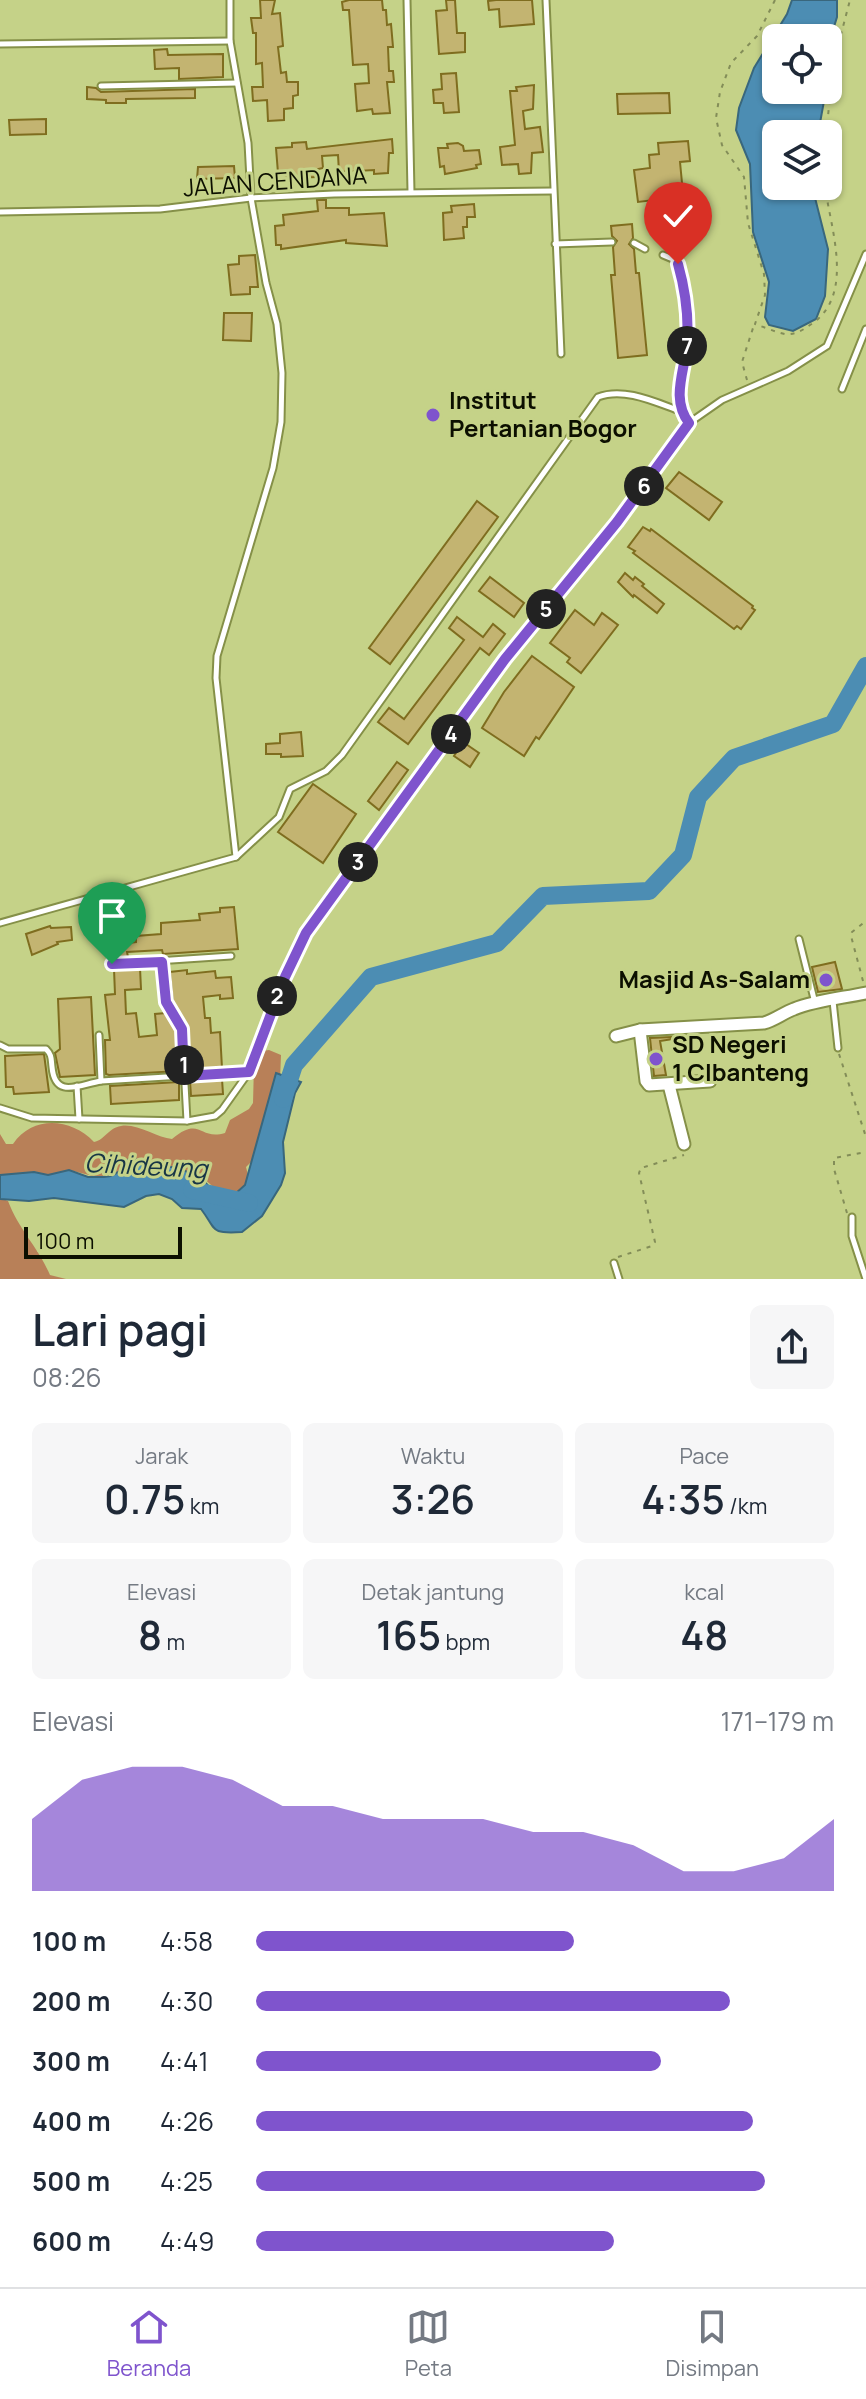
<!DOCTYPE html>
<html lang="id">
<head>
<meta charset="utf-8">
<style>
  :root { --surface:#fff; --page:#f6f6f7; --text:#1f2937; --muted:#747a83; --line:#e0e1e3; --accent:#7f54cd }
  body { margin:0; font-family:Manrope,sans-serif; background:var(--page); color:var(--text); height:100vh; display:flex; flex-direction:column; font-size:30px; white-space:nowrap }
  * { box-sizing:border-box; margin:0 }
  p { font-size:26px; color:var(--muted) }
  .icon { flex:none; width:44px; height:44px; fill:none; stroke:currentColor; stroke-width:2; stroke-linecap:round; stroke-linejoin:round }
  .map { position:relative; height:1279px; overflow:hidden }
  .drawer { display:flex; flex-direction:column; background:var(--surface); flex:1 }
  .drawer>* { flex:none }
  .buttons { position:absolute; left:762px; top:24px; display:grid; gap:16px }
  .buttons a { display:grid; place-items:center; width:80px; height:80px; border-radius:12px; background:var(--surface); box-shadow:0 2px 6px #0004; font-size:40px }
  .scale { position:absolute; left:24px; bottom:20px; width:158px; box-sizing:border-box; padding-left:8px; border:4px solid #0c0f00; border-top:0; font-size:22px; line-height:28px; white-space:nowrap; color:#0c0f00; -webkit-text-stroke:6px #c5d288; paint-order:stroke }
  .pin { position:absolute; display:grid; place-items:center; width:68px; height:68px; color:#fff; margin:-82px -34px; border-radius:50% 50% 50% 0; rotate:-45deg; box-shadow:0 0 8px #0007 }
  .pin .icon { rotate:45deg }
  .km { position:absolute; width:40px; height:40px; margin:-20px; border-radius:50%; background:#222; color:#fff; font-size:22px; line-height:40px; text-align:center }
  .round { display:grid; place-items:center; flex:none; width:84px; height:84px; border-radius:12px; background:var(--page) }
  .summary { display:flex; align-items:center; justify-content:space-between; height:136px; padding:0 32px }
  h1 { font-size:44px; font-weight:600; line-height:60px }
  .metrics { display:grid; grid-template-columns:repeat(3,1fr); gap:12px; height:136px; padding:8px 32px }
  .metrics div { display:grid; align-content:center; border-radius:12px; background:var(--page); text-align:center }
  .metrics b { font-size:40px; font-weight:600 }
  .metrics small { font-size:22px; font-weight:400 }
  .metrics p { font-size:22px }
  .chart { height:224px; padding:16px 32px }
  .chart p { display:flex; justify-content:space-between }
  .chart svg { width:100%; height:144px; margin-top:8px; fill:var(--accent); opacity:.7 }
  ul { padding:0 32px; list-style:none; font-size:26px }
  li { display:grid; grid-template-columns:128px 96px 1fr; align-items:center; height:60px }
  li i { height:20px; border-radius:10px; background:var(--accent) }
  .tabs { display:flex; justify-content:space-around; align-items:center; height:112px; border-top:2px solid var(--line); background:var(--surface); font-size:22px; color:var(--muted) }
  .tabs a { display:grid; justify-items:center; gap:4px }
  .tabs .on { color:var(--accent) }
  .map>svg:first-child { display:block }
  .forest { fill:#b88058 }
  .water { fill:#4c8db3; stroke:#39677d; stroke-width:2 }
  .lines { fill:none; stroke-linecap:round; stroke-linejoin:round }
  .river { stroke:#4c8db3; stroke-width:18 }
  .building { fill:#c3b471; stroke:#7f6d1f; stroke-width:2 }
  .lane-casing { stroke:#859048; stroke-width:9 }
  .street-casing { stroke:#859048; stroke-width:15 }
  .path { stroke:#838d58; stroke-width:2; stroke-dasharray:4 6; stroke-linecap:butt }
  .lane { stroke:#fff; stroke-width:5 }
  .street { stroke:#fff; stroke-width:11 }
  .route-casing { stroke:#fff; stroke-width:16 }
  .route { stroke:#7f54cd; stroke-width:10 }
  .poi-dot { fill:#7f54cd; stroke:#c5d288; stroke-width:3 }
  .labels { text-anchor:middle; stroke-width:6; stroke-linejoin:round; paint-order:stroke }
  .street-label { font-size:24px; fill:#0c0f00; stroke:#c5d288 }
  .poi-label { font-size:24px; font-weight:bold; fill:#0c0f00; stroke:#c5d288; text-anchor:start }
  .water-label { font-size:26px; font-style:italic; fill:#173546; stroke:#c5d288 }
</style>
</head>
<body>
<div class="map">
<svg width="866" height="1279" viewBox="0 0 866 1279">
  <rect width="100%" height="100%" fill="#c5d288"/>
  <g class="forest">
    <path d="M 269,1050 L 281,1055 L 280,1081 L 251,1162 L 246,1167 L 250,1183 L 235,1194 L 220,1193 L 201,1176 L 127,1176 L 109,1180 L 69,1170 L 48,1176 L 0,1177 L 0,1134 L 6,1144 L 13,1144 C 33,1115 71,1118 94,1142 C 105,1140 108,1128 121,1126 C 137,1123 157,1138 172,1139 C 201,1115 199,1141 225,1133 L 230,1120 L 249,1109 L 253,1103 L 254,1065 L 262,1051 Z"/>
    <path d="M 0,1198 L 8,1201 C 19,1230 38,1247 50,1275 L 66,1279 L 0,1279 Z"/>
  </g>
  <g class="water">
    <path d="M 792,0 L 837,0 L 837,17 L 828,46 L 828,38 L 776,38 L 776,90 L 826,90 L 818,134 L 776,134 L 776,186 L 812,186 L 828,249 L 825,296 L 816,319 L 793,331 L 769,325 L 765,317 L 769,282 L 753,232 L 750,164 L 736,130 L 739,108 L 754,68 L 787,14 Z"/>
    <path d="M 276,1073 L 301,1082 L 295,1093 L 283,1142 L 285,1173 L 281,1185 L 262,1216 L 242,1232 C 209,1234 217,1230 201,1209 L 182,1208 L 172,1199 L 159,1194 L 146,1196 L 124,1207 L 54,1198 L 29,1201 L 0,1199 L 0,1175 L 34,1172 L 48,1175 L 69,1170 L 88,1177 L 104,1177 L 111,1176 L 124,1169 L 125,1161 L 132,1158 L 158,1167 L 173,1167 L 200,1176 L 221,1201 L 235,1194 L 245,1185 Z"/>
  </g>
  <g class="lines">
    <g class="river">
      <path d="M 283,1099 L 294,1065 L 371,977 L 497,943 L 543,896 L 649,891 L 683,855 L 698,797 L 734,758 L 833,724 L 866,666"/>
      <path d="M 192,1190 L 249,1203"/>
    </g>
  </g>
  <g class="building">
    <path d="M 260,0 L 275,0 L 272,14 L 280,13 L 283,46 L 278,47 L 281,73 L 286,72 L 287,82 L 298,82 L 298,95 L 293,96 L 293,108 L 284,109 L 284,120 L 268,121 L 267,100 L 253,101 L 252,87 L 263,87 L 262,63 L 256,64 L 256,33 L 253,33 L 251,18 L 261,18 Z"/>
    <path d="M 349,0 L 382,0 L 383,10 L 386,10 L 387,25 L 391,24 L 393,47 L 388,47 L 389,71 L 393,71 L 394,82 L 387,82 L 390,113 L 373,114 L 372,109 L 357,111 L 355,84 L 369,83 L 368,64 L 353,65 L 349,10 L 343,10 L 342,2 Z"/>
    <path d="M 446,0 L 455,0 L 457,33 L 465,33 L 465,52 L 439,54 L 436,11 L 447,10 Z"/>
    <path d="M 496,0 L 532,0 L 534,24 L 500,27 L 499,9 L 489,10 L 488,1 Z"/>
    <path d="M 167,49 L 168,55 L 223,54 L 223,77 L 179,79 L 179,68 L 155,69 L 154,50 Z"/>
    <path d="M 456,73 L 459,112 L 444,113 L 443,103 L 434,103 L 433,90 L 442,89 L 441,74 Z"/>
    <path d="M 534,85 L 533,109 L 523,111 L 525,129 L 540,127 L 543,152 L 532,153 L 531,173 L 519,174 L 518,164 L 502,165 L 500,147 L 515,145 L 510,91 L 517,91 L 516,87 Z"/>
    <path d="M 87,87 L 96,88 L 101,92 L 195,89 L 195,98 L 126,99 L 126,103 L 106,103 L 106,100 L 87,99 Z"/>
    <path d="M 669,93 L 670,113 L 618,114 L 617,94 Z"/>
    <path d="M 46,119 L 46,134 L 10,135 L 9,120 Z"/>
    <path d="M 392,139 L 393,153 L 389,153 L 388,173 L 374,174 L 374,170 L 339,172 L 338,155 L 322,156 L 323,168 L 318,169 L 318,177 L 286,178 L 285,173 L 278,173 L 276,148 L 292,147 L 292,143 L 306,142 L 307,149 Z"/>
    <path d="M 688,141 L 690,161 L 680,162 L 684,204 L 692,203 L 695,230 L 665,233 L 662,199 L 638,202 L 634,170 L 650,168 L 649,155 L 659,154 L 658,143 Z"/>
    <path d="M 458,143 L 463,146 L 464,151 L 479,150 L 481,164 L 476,165 L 477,168 L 445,174 L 444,166 L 440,167 L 438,148 L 448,148 L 447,144 Z"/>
    <path d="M 234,166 L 235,178 L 197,179 L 198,167 Z"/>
    <path d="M 317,200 L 326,200 L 326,208 L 349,208 L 349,215 L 384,213 L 387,246 L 346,243 L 346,240 L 281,249 L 281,245 L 276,245 L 275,226 L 284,225 L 283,215 L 318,211 Z"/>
    <path d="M 474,204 L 475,217 L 467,217 L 467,227 L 463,227 L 464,238 L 444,240 L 443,213 L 452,212 L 451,206 Z"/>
    <path d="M 632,224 L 633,238 L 629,244 L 634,249 L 636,273 L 639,273 L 647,355 L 618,358 L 611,275 L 615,275 L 613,247 L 617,241 L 612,236 L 611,226 Z"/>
    <path d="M 255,255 L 258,287 L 250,287 L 250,294 L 231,295 L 228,265 L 239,264 L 239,256 Z"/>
    <path d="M 224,313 L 252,313 L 251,341 L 223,340 Z"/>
    <path d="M 679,472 L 722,502 L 709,520 L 666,488 Z"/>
    <path d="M 477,501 L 498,517 L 390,664 L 369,648 Z"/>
    <path d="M 643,527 L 650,531 L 651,529 L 753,606 L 752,608 L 755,610 L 741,629 L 737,626 L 734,629 L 633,553 L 635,551 L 628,547 Z"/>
    <path d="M 625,573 L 633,580 L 635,577 L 644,584 L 642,586 L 664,604 L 657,613 L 634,595 L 633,597 L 618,582 Z"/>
    <path d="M 490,577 L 524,603 L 514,617 L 479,591 Z"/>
    <path d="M 575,610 L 594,625 L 602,613 L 618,625 L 581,673 L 567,662 L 570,658 L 550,643 Z"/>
    <path d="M 457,617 L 483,637 L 493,624 L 505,634 L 489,655 L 480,648 L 408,744 L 378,722 L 389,708 L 404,719 L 464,640 L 449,628 Z"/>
    <path d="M 532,656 L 574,687 L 539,739 L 536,737 L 524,756 L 482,728 L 504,692 Z"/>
    <path d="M 301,732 L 303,756 L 281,757 L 281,754 L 266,754 L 266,744 L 280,743 L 280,734 Z"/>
    <path d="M 463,742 L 479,753 L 470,767 L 454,756 Z"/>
    <path d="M 397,762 L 408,770 L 379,810 L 368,801 Z"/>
    <path d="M 313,784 L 356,814 L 323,863 L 278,832 Z"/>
    <path d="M 234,907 L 238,949 L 163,954 L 162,950 L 127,952 L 128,957 L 112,959 L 110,945 L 136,942 L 136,936 L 161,934 L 161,923 L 200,920 L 199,914 L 220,912 L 220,908 Z"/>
    <path d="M 50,926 L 51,928 L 71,927 L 72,940 L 57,942 L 58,944 L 32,955 L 26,934 Z"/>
    <path d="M 835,962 L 842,989 L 818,992 L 812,967 Z"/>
    <path d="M 140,968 L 141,989 L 125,990 L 126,1014 L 136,1013 L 139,1037 L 157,1035 L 155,1014 L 166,1013 L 177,1031 L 179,1071 L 109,1075 L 106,1074 L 105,1040 L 110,1040 L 105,995 L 115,994 L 114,969 Z"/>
    <path d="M 187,970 L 187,974 L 215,971 L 216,978 L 231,977 L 233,998 L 220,999 L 220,995 L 203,997 L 205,1018 L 210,1018 L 211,1033 L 220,1032 L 222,1068 L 190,1070 L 188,1029 L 173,1003 L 170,972 Z"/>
    <path d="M 91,997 L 95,1075 L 60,1077 L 55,1053 L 60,1049 L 58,999 Z"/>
    <path d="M 672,1037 L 673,1039 L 660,1041 L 666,1075 L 654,1076 L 650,1038 Z"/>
    <path d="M 44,1054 L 49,1092 L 14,1094 L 13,1087 L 6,1087 L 5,1056 Z"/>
    <path d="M 222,1079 L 223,1094 L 191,1096 L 190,1081 Z"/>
    <path d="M 179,1082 L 179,1100 L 111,1104 L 110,1086 Z"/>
  </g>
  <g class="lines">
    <g class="lane-casing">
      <g id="lane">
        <path d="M 407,0 L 411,192"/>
        <path d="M 546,0 L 561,354"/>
        <path d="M 0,44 L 230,41"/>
        <path d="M 101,86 L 237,83"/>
        <path d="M 0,212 L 160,209 L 251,198 L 334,194 L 553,191"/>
        <path d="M 634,243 L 645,249"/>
        <path d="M 555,244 L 612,242"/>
        <path d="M 663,255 L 675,260 C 687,278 689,324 687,346 C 684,373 671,400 689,423"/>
        <path d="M 842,389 L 866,329"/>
        <path d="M 236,857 L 279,817 L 290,789 L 326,771 L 342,755 L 598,397 C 624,387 655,402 680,411"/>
        <path d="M 0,923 L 236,857 L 216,678 L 217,656 L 273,468 L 281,422 L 282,373 L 277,324 L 266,283 L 251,198 L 248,143 L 230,41 L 230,0"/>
        <path d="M 799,939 L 815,1003"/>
        <path d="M 162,962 L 166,1002 L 182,1029 L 187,1121"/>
        <path d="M 112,964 L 231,956"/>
        <path d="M 833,1001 L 838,1048"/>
        <path d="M 0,1045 L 8,1049 L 46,1049 C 52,1055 51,1059 52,1067 C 55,1099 78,1085 101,1081 L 99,1035"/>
        <path d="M 101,1081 L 248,1072"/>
        <path d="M 77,1086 L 79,1119"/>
        <path d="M 0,1108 L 32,1118 L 187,1121 L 215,1116 L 222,1110 L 249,1072 L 268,1017 L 306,933 L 505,659 L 617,522 L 689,423 L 722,400 L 788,371 L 827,346 L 866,254"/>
        <path d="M 852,1217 L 852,1236 L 866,1279"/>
        <path d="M 614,1263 L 619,1279"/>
      </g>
    </g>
    <g class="street-casing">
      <g id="street">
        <path d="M 640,1030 L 646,1081 L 649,1085 L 710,1081"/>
        <path d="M 616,1036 L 640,1030 L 764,1023 C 775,1020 783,1013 794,1009 C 816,1000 843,998 866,993"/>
        <path d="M 669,1085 L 684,1144"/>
      </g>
    </g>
    <g class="path">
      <path d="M 775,0 L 757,36 L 731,63 L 720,92 L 716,118 L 722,145 L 744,177 L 748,223 L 764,274 L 765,295 L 755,324 C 764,327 775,332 785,334 C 797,335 804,329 813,323 C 855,293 830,227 825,186"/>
      <path d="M 826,134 L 834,61 L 850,0"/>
      <path d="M 747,380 L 742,362 L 754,325"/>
      <path d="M 863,981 L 851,936 L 852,932 L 866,921"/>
      <path d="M 839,1054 L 866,1137"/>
      <path d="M 847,1213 L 834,1169 L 834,1158 L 866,1152"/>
      <path d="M 618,1257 L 652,1246 L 655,1242 L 639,1173 L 641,1168 L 684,1155"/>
    </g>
    <use href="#lane" class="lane"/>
    <use href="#street" class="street"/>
  </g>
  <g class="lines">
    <g class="route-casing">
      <path id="route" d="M 112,964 L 162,962 L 166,1002 L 182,1029 L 184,1076 L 249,1072 L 285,977 L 306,933 L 505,659 L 617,522 L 689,423 C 671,399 684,373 687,345 C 689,319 685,289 678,264"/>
    </g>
    <use href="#route" class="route"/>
  </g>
  <g class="poi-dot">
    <circle cx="433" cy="415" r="8"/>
    <circle cx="826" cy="980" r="8"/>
    <circle cx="656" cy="1059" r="8"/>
  </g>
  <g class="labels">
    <g class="street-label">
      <text transform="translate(275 182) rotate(-4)" y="8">JALAN CENDANA</text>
    </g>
    <g class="poi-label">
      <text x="449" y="409">Institut<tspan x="449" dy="28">Pertanian Bogor</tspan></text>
      <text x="810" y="988" text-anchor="end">Masjid As-Salam</text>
      <text x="672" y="1053">SD Negeri<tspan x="672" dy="28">1 CIbanteng</tspan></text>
    </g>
    <g class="water-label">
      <text transform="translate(146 1166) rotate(3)" y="9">Cihideung</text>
    </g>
  </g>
</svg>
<div class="buttons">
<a><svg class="icon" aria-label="locate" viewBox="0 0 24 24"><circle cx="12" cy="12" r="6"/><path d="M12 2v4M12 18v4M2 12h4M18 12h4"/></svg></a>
<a><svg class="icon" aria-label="layers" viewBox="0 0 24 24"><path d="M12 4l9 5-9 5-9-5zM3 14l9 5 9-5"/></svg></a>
</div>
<div class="scale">100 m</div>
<div class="pin" style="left:112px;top:964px;background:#1e9e55"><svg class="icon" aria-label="arrive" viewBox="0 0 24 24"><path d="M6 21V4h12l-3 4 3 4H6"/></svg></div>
<div class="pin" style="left:678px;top:264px;background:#d93025"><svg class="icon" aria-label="check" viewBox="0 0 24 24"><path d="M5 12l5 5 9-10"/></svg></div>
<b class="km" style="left:184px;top:1065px">1</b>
<b class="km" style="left:277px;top:996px">2</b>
<b class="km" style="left:358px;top:862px">3</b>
<b class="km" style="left:451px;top:734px">4</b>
<b class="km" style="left:546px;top:609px">5</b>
<b class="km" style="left:644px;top:486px">6</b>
<b class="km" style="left:687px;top:346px">7</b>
</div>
<section class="drawer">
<div class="summary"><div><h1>Lari pagi</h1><p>08:26</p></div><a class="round"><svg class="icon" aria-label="share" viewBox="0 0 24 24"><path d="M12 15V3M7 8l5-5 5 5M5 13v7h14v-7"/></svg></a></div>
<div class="metrics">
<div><p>Jarak</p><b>0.75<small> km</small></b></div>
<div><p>Waktu</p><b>3:26</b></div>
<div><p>Pace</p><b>4:35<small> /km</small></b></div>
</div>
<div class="metrics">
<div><p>Elevasi</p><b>8<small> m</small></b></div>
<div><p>Detak jantung</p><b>165<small> bpm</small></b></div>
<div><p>kcal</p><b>48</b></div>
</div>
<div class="chart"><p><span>Elevasi</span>171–179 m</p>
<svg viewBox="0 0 160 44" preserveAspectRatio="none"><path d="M0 44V22L10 10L20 6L30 6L40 10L50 18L60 18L70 22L80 22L90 22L100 26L110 26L120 30L130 38L140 38L150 34L160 22V44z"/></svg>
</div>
<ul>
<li><b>100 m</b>4:58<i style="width:55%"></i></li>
<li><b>200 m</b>4:30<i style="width:82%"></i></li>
<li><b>300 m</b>4:41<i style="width:70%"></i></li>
<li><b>400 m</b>4:26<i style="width:86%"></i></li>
<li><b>500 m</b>4:25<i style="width:88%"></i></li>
<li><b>600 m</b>4:49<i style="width:62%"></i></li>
</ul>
</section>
<nav class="tabs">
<a class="on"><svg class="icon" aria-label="home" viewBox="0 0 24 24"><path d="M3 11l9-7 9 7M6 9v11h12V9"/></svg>Beranda</a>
<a><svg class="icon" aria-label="map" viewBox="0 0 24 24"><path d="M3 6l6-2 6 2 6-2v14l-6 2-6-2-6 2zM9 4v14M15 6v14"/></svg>Peta</a>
<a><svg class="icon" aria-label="saved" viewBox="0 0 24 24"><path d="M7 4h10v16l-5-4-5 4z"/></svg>Disimpan</a>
</nav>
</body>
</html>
